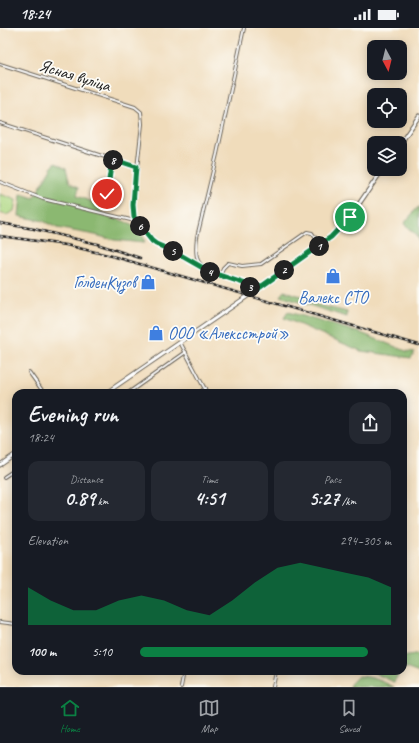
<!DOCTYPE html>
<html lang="en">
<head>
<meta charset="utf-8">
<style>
  :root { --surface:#171b24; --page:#242831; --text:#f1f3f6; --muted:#9ea1a6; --line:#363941; --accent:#0b8043 }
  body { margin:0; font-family:Caveat,sans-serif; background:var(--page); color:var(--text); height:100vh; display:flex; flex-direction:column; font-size:15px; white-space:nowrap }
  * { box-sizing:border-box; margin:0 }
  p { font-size:13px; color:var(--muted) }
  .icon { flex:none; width:22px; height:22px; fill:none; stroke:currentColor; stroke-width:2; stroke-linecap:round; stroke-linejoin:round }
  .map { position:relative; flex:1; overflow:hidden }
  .sheet { position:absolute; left:12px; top:361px; width:395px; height:286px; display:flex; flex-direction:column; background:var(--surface); border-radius:12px; box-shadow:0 2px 10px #0003 }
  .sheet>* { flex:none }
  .needle { width:26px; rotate:173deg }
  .controls { position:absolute; left:367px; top:12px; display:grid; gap:8px }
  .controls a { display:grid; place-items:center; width:40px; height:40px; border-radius:8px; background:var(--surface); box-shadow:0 2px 10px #0003; font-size:20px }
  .pin { position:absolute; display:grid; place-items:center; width:34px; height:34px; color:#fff; margin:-17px; border:2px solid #fff; border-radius:50%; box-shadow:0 1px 4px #0007 }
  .km { position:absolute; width:20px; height:20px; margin:-10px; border-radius:50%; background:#222; color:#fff; font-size:11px; line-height:20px; text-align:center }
  .round { display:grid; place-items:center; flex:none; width:42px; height:42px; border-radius:12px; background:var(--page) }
  .head { display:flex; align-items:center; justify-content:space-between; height:68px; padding:0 16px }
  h1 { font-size:22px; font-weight:600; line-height:30px }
  .figures { display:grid; grid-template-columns:repeat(3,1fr); gap:6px; height:68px; padding:4px 16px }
  .figures div { display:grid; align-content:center; border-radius:10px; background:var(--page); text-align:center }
  .figures b { font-size:20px; font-weight:600 }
  .figures small { font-size:11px; font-weight:400 }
  .figures p { font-size:11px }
  .chart { height:112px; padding:8px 16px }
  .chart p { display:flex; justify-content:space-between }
  .chart svg { width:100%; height:72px; margin-top:4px; fill:var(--accent); opacity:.7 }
  ul { padding:0 16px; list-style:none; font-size:13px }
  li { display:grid; grid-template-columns:64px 48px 1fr; align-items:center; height:30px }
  li i { height:10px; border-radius:5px; background:var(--accent) }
  .status { display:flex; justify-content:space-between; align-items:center; height:28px; padding:0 20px; background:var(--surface); direction:ltr }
  .status svg { height:11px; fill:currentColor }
  .menu { display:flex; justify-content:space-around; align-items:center; height:56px; border-top:1px solid var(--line); background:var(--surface); font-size:11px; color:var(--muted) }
  .menu a { display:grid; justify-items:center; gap:2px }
  .menu .active { color:var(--accent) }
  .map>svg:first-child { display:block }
  .green { fill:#afd883; stroke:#667a50 }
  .forest { fill:#8bb871; stroke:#546a46 }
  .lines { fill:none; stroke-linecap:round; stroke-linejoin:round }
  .street-casing { stroke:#665f54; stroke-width:4 }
  .secondary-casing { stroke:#665f54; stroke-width:5 }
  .street { stroke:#fff; stroke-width:2 }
  .secondary { stroke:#fff; stroke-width:3 }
  .rail-casing { stroke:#1c1c1c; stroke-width:2.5 }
  .rail { stroke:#fdfcf7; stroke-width:1; stroke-dasharray:3; stroke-linecap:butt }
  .route-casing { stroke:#fff; stroke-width:8 }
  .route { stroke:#0b8043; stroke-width:5 }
  .labels { text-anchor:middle; stroke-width:3.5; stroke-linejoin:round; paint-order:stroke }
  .street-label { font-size:17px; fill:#1c1c1c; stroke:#fdfcf7 }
  .shop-label { font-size:17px; fill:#366cbe; stroke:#fdfcf7; text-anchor:end }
</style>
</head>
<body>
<div class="status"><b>18:24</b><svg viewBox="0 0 49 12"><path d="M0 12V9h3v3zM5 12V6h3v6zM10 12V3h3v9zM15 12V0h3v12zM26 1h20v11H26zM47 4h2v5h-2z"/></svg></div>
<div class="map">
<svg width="419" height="659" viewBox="0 0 419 659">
  <rect width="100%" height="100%" fill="#fdfcf7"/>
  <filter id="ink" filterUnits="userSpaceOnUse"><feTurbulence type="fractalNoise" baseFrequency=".025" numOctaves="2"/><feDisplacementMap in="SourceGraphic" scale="8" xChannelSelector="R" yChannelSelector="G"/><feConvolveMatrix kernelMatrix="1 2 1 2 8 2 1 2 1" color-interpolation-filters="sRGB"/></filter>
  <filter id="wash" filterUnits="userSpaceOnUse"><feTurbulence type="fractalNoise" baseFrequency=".012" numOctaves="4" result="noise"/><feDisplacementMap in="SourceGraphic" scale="16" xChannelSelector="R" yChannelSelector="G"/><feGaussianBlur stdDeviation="0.9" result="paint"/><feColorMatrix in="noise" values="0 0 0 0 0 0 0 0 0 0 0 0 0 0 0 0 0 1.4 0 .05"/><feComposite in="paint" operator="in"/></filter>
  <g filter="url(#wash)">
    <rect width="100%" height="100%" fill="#f0dcbb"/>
    <path class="green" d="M 0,166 L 16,172 L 14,183 L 6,187 L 0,185 Z"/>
    <g class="forest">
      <path d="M 56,134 L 66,140 C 69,151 67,155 79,159 L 77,168 L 101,177 L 102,187 C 124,193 134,193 145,214 L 144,215 L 114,212 L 95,207 L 57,200 L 43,193 L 19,188 L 21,166 L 34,170 L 52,138 Z"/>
      <path d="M 419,178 L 419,214 L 416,207 L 404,196 L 407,192 Z"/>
      <path d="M 284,263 L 301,268 L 306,274 L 347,284 L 347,289 L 280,268 Z"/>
      <path d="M 288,284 L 361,305 L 406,323 L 415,324 L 411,330 L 361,323 L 284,290 Z"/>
      <path d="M 419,626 L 419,645 L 403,639 L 403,629 Z"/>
      <path d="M 370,643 L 400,643 L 394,654 Z"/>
      <path d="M 358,648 C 371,648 382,653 394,659 L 350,659 L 350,656 Z"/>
    </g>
  </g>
  <g filter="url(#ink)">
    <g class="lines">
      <g class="street-casing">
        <g id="street">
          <path d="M 244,0 L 217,126 L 197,209 C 194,233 197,239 220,247 L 223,240 L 228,235 L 242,238 L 261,236 L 307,204 L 312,205 L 320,216"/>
          <path d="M 0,36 L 135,79 L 141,84 L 142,96 L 133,177 L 134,189 L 136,193 L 152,213 L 199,238"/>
          <path d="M 0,95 L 136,139"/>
          <path d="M 0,154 L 43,171 L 135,193"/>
          <path d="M 107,166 L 111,131"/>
          <path d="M 220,247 L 246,256 L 255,263"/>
          <path d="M 180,314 L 207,365"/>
          <path d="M 29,344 L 44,365"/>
          <path d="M 128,365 L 186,324"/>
          <path d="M 199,365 L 205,360"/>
          <path d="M 4,449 L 16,441"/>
          <path d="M 0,594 L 16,596"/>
          <path d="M 181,659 L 184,643"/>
          <path d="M 273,659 L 276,643"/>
        </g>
      </g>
      <g class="secondary-casing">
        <g id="secondary">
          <path d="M 400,116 L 419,88"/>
          <path d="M 106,365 L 258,261 L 331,209 L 350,189 L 383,141"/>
          <path d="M 0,437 L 16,426"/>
        </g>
      </g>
      <use href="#street" class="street"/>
      <use href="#secondary" class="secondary"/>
      <g class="rail-casing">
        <g id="rail">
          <path d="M 0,195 L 34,201 L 97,216 L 140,230"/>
          <path d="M 0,208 L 66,217 L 112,228 L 419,317"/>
        </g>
      </g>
      <use href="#rail" class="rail"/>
    </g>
  </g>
  <g class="lines" filter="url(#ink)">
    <g class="route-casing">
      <path id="route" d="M 107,166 L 112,131 L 136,139 L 133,177 L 134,189 L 136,193 L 152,213 L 156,216 L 175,224 L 210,244 L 246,256 L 255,263 L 331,209 L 350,189"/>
    </g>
    <use href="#route" class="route"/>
  </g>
  <defs>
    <g id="shop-bare" transform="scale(1.2)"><path d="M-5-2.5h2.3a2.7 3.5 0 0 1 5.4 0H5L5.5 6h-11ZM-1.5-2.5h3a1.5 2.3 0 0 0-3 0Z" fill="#3f7fe0" stroke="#fdfcf7" stroke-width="2.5" paint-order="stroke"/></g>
  </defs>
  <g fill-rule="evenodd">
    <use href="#shop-bare" x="333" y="248"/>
    <use href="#shop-bare" x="148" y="254"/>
    <use href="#shop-bare" x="156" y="305"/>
  </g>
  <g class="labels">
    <g class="street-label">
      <text transform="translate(75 47) rotate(17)" y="6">Ясная вуліца</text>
    </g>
    <g class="shop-label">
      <text x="136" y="260">ГолденКузов</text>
      <text x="333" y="275" text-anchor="middle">Валекс СТО</text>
      <text x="168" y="311" text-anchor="start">ООО «Алексстрой»</text>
    </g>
  </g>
</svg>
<div class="controls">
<a><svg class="needle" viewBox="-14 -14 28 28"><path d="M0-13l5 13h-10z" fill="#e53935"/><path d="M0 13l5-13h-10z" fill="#9ea1a6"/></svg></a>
<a><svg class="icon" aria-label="locate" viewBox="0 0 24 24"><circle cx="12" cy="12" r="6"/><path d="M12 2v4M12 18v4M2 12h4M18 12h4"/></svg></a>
<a><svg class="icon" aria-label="layers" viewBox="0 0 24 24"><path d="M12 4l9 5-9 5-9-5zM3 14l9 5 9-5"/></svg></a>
</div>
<div class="pin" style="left:350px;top:189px;background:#1e9e55"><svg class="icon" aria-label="arrive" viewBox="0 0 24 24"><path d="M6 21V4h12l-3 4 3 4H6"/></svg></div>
<div class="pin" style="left:107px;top:166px;background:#d93025"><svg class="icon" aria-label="check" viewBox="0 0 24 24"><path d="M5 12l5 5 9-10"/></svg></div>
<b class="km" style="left:319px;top:218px">1</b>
<b class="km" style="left:284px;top:242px">2</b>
<b class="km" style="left:250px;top:259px">3</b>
<b class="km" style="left:210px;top:244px">4</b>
<b class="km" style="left:173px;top:223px">5</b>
<b class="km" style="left:140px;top:198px">6</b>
<b class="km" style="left:113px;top:132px">8</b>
<section class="sheet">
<div class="head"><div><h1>Evening run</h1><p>18:24</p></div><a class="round"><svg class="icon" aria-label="share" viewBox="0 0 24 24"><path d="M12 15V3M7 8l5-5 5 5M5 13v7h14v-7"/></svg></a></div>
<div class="figures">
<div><p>Distance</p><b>0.89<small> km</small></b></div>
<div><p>Time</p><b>4:51</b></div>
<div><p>Pace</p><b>5:27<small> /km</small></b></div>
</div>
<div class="chart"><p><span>Elevation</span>294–305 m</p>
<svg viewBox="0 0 160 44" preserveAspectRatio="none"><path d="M0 44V21L10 29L20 35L30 35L40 29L50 26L60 29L70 35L80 38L90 29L100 18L110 9L120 6L130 9L140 12L150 15L160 21V44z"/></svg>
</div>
<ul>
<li><b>100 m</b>5:10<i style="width:91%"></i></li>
</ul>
</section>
</div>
<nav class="menu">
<a class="active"><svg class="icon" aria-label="home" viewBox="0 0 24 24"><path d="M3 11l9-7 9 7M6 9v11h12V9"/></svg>Home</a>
<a><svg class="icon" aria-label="map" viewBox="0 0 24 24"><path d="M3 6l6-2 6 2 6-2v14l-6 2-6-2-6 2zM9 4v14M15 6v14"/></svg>Map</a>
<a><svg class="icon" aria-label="saved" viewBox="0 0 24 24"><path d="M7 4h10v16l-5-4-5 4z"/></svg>Saved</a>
</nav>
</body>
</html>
